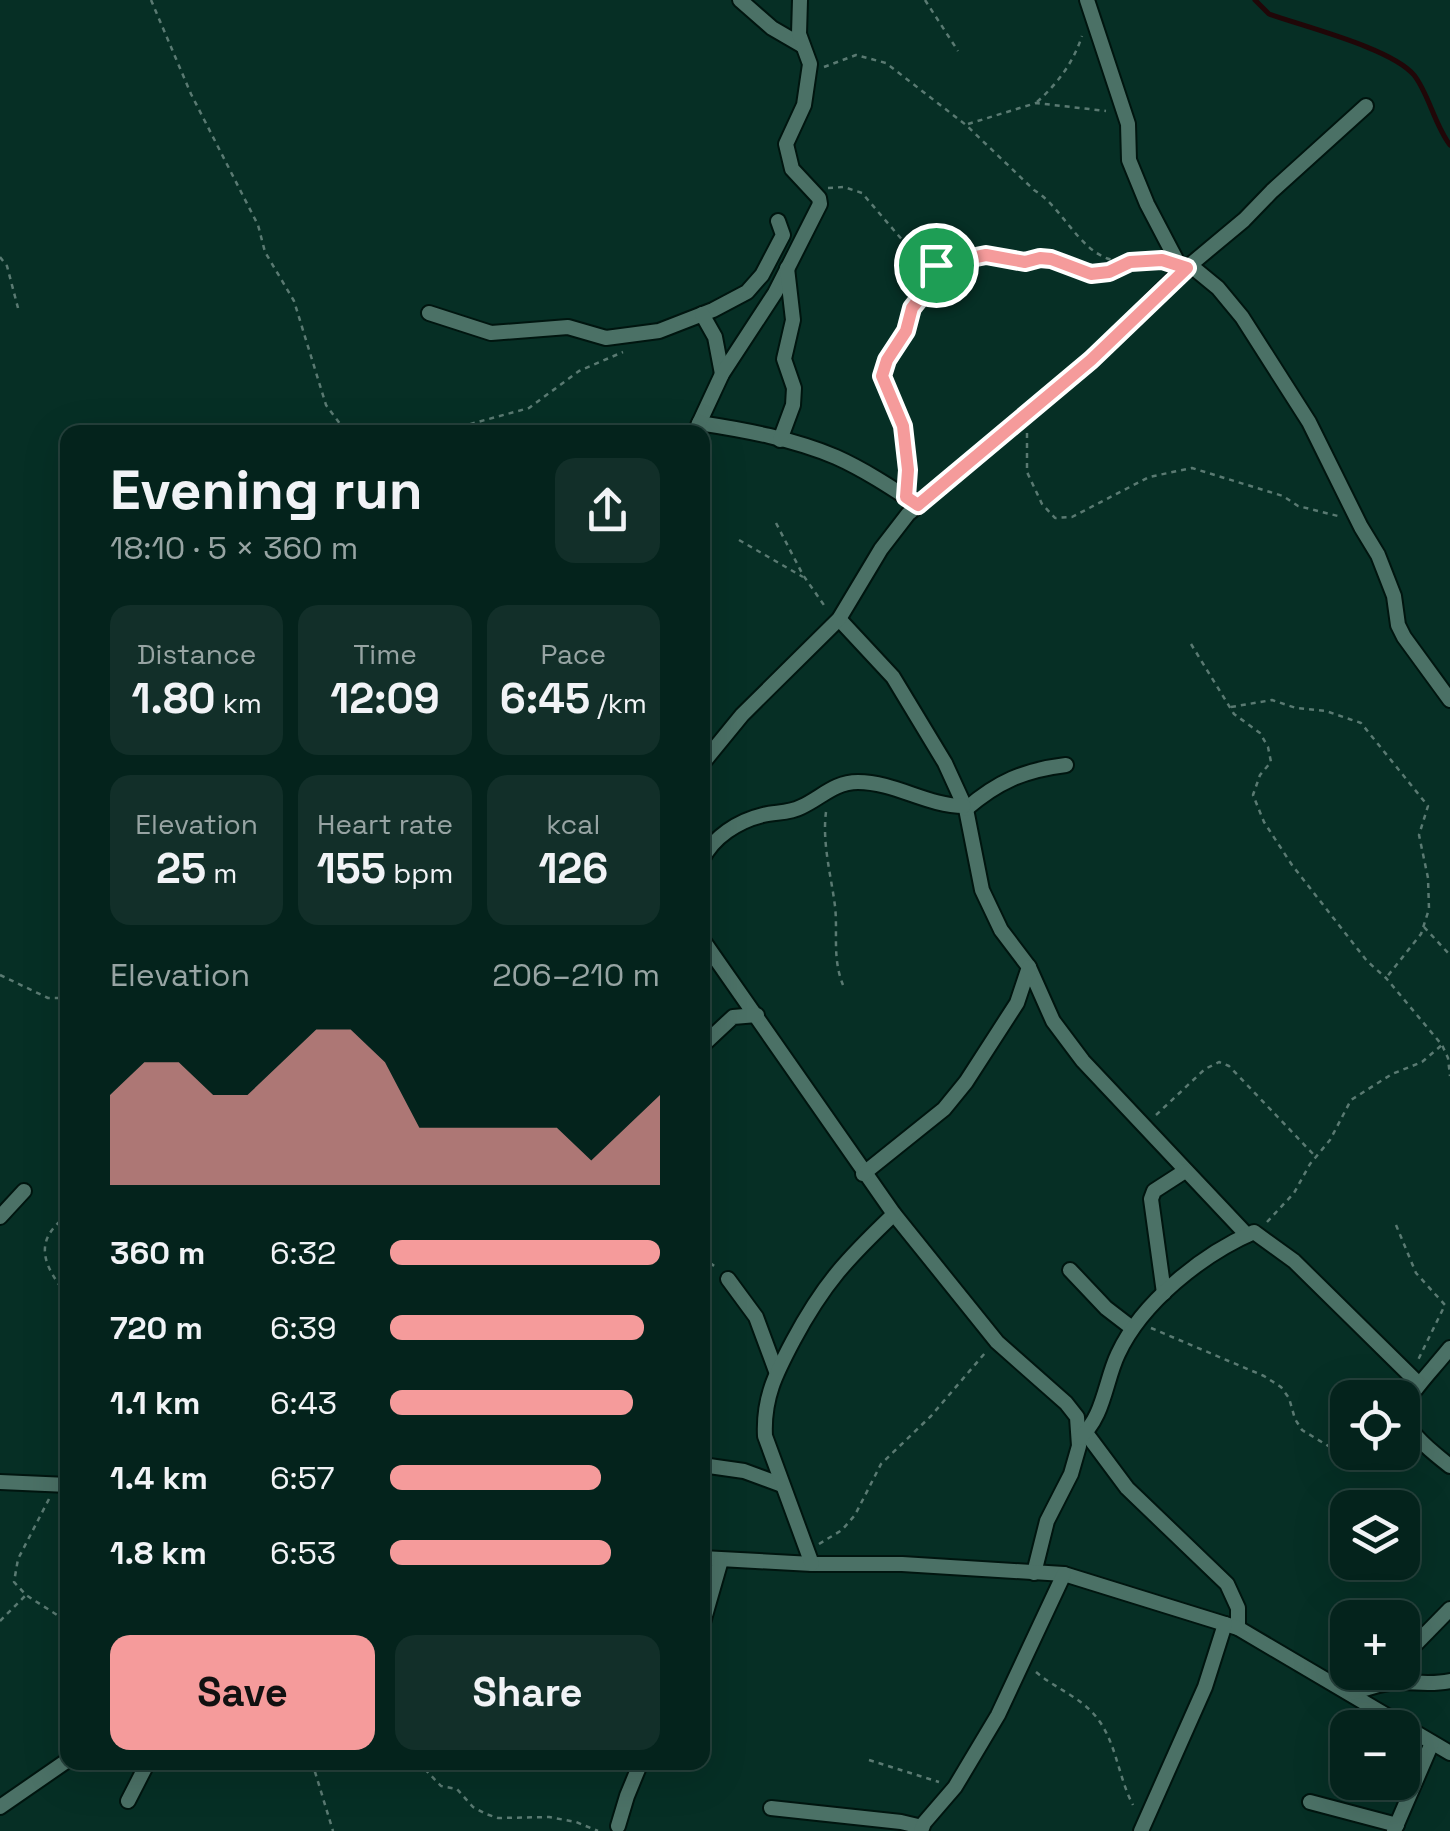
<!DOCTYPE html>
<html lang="en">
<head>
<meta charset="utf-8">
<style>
  :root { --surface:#04231c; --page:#122f29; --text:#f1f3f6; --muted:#97a4a3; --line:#25403b; --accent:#f59b9b }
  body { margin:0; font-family:"Space Grotesk",sans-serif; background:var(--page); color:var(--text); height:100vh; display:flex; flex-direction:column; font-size:38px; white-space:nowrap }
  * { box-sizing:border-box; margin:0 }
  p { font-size:32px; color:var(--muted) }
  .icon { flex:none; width:55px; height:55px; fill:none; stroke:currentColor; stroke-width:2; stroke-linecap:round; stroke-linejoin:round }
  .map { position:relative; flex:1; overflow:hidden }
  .side { position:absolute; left:60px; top:425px; width:650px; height:1345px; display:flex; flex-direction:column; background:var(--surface); border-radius:20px; box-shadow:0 10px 40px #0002,0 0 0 2px var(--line) }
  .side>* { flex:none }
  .tools { position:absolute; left:1330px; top:1380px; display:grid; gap:20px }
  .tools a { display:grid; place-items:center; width:90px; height:90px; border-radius:20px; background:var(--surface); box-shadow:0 10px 40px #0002,0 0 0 2px var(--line); font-size:50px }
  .pin { position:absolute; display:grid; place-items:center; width:85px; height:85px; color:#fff; margin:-42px; border:5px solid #fff; border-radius:50%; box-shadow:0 2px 10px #0007 }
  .round { display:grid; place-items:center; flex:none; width:105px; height:105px; border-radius:20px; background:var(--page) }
  .head { display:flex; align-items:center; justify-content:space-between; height:170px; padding:0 50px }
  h1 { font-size:55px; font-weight:800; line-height:75px }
  .figures { display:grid; grid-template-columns:repeat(3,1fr); gap:15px; height:170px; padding:10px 50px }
  .figures div { display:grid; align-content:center; border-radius:20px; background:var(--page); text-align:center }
  .figures b { font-size:42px; font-weight:800 }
  .figures small { font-size:28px; font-weight:400 }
  .figures p { font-size:28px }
  .chart { height:280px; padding:20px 50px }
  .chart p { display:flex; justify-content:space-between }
  .chart svg { width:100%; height:180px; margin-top:10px; fill:var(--accent); opacity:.7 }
  .primary-button { display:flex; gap:20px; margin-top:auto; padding:20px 50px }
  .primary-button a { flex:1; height:115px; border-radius:20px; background:var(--accent); color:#111; font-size:40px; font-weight:800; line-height:115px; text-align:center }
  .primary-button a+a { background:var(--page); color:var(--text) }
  ul { padding:0 50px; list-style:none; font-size:32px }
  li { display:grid; grid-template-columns:160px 120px 1fr; align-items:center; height:75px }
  li i { height:25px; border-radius:12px; background:var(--accent) }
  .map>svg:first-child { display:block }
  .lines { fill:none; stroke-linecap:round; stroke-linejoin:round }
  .stream { stroke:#200708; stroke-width:5 }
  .minor-casing { stroke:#00150f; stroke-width:18 }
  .path { stroke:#5a7a72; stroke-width:2.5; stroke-dasharray:5 5; stroke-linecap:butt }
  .minor { stroke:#4b7166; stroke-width:14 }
  .route-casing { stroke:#fff; stroke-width:20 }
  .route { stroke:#f59b9b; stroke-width:12 }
</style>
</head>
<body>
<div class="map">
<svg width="1450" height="1831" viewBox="0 0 1450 1831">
  <rect width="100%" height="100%" fill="#062f25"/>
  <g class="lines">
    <path class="stream" d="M 1255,0 L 1269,14 C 1305,27 1391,48 1414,75 C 1429,94 1434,124 1450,145"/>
    <g class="minor-casing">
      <g id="minor">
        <path d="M 740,0 L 772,28 L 803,46"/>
        <path d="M 1087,0 L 1128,124 L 1129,160 L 1147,204 L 1179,265"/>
        <path d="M 1190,265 L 1218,288 L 1242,317 L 1309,422 L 1361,527 L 1378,555 L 1394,596 L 1398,625 L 1404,637 L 1450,700"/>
        <path d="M 429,313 L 491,333 L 568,327 L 606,338 L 659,331 L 713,310 L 747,292 L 762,275 L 783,235 L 778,221"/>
        <path d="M 702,314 L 715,337 L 722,374"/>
        <path d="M 699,423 C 745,430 794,439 836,457 C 865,470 892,488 918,505"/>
        <path d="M 695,432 L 722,374 L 775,293 L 820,204 L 819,198 L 792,169 L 786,144 L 804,105 L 810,64 L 799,34 L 800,0"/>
        <path d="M 780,440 L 793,405 L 794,388 L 784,359 L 793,320 L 787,268"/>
        <path d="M 839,619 L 893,677 L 945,763 L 966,809 L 982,890 L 1001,930 L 1029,967 L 1053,1021 L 1083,1061 L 1247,1235"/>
        <path d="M 702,764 L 742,715 L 839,619 L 881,549 L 908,514 L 1091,360 L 1172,280 L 1244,220 L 1272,191 L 1366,106"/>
        <path d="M 966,809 C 997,782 1024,770 1066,765"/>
        <path d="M 702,860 C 713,837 738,821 763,815 C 776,812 790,813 801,807 C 821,798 834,782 858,782 C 895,782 927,806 964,806"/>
        <path d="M 702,939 L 894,1214 L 997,1342 L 1066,1403 L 1077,1417 L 1079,1446 L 1071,1474 L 1047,1521 L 1034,1573"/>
        <path d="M 702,1046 L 733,1017 L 757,1015"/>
        <path d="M 863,1174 L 944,1109 L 966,1082 L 1017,1003 L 1029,967"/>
        <path d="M 0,1217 L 24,1191"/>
        <path d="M 1070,1270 L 1106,1308 L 1132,1328"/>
        <path d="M 728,1279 L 756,1317 L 776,1371"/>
        <path d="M 1164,1293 L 1151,1199 L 1154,1191 L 1185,1171"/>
        <path d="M 1450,1348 C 1402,1407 1380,1412 1450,1466"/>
        <path d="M 1086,1433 L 1127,1488 L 1227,1584 L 1238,1608 L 1238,1628"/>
        <path d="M 1079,1438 C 1104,1418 1105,1381 1118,1354 C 1142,1302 1203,1254 1254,1232 L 1294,1261 L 1419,1384"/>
        <path d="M 702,1465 L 744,1471 L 782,1485"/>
        <path d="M 0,1482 L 68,1485"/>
        <path d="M 702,1558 L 812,1564 L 902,1564 L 1064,1574 L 1238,1628 L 1450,1753"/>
        <path d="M 812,1564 L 765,1436 C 763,1398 776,1373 793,1341 C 824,1283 847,1259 894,1214"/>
        <path d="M 702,1626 L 721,1560"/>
        <path d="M 1402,1658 L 1450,1609"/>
        <path d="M 1350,1693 C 1368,1689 1382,1682 1400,1682 C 1417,1682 1432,1685 1450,1681"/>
        <path d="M 128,1801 L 148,1762"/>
        <path d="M 1310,1802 L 1397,1825"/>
        <path d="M 0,1807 L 68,1760"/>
        <path d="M 771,1808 L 901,1822 L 922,1827"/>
        <path d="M 618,1826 L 627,1796 L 641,1762"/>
        <path d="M 921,1831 L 924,1823 L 955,1787 L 998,1715 L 1064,1574"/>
        <path d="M 1141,1831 L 1205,1687 L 1225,1624"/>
        <path d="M 1394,1831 L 1432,1743"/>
      </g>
    </g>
    <g class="path">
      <path d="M 151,0 L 191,94 L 258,225 L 265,252 L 294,301 L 326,405 L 344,429 L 352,432"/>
      <path d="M 925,0 L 958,51"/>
      <path d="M 824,67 L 856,55 L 886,63 L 966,125 L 1034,190 C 1062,207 1078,249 1109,259 C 1125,264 1141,261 1157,260"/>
      <path d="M 1037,102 C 1058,83 1073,63 1082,36"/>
      <path d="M 968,124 L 1036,103 L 1106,111"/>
      <path d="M 828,188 L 844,187 L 862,193 L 910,249 L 936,265 C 954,260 973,254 992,255 C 1002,256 1012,263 1023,262 C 1031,262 1037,257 1046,258 C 1079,262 1093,290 1128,263"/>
      <path d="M 0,257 L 7,266 L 18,308"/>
      <path d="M 441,432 L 529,408 L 579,371 L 623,352"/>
      <path d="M 1027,433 L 1027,472 L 1042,504 L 1055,518 L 1072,517 L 1149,477 L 1192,468 L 1283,496 L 1298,506 L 1338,516"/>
      <path d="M 908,481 L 903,426 L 882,376 L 887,360 L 906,331 L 912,308 L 935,279 L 936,265"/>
      <path d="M 776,523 L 803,575 L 826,608"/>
      <path d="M 739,540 L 803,577"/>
      <path d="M 1191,644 L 1234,714 L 1260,733 L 1268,747 L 1271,762 L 1260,775 L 1253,795 L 1264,822 L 1292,865 L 1367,961 L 1386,978 L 1442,1045 L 1448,1058 L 1450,1076"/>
      <path d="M 1231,707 L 1272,700 L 1296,708 L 1326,711 L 1361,723 L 1428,806 L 1419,835 L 1428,878 L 1429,909 L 1421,934 L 1386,978"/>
      <path d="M 826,812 C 822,843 831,875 835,906 C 838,933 832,958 843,985"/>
      <path d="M 1424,927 L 1450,955"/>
      <path d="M 0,975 L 48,998 L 68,998"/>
      <path d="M 1156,1115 L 1205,1069 L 1219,1062 L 1229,1066 L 1315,1156"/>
      <path d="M 68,1215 C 31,1241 44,1267 68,1296"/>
      <path d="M 1267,1222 L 1294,1193 L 1310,1164 L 1330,1140 L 1351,1100 L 1392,1074 L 1422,1062 L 1442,1045"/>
      <path d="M 1396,1225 L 1416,1273 L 1445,1305 L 1417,1362"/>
      <path d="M 702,1257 L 717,1268"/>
      <path d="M 1151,1328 L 1264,1376 L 1281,1387 L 1289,1398 L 1295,1419 L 1302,1430 L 1358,1464"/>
      <path d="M 49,1499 L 18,1559 L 14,1582 L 26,1595 L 68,1622"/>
      <path d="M 819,1544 L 842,1530 L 855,1515 L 881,1464 L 931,1416 L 985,1353"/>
      <path d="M 0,1621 L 26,1595"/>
      <path d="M 1036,1672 C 1057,1690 1084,1698 1100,1722 C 1117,1747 1119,1779 1133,1805"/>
      <path d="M 869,1760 L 939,1782"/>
      <path d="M 312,1762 L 333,1831"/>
      <path d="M 418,1762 L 441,1786 L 457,1789 L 473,1807 L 486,1814 L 498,1818 L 549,1817 L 576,1822 L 598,1831"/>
    </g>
    <use href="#minor" class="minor"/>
  </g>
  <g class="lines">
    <g class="route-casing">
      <path id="route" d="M 986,255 L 1025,262 L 1040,258 L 1051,259 L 1091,274 L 1109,272 L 1130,262 L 1162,260 L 1187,268 L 1091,360 L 918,505 L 906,497 L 908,470 L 903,426 L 882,376 L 887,360 L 906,331 L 912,308 L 935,279 L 936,265 Z"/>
    </g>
    <use href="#route" class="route"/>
  </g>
</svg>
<div class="tools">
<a><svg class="icon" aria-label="locate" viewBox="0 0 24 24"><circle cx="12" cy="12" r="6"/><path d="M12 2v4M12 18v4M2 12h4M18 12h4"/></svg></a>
<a><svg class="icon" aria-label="layers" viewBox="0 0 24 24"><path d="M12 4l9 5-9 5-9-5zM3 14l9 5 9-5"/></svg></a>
<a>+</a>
<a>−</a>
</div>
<div class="pin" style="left:936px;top:265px;background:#1e9e55"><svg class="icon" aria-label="arrive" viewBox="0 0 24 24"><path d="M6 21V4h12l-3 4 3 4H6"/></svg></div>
<section class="side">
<div class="head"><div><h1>Evening run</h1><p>18:10 · 5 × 360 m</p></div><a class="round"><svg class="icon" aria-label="share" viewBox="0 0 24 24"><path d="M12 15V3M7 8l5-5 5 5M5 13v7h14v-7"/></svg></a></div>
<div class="figures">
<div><p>Distance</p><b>1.80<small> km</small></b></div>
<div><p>Time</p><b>12:09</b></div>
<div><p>Pace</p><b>6:45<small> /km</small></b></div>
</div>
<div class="figures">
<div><p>Elevation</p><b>25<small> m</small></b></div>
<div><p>Heart rate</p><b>155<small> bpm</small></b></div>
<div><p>kcal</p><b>126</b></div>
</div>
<div class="chart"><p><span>Elevation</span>206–210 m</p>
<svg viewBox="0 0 160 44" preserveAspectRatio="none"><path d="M0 44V22L10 14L20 14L30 22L40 22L50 14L60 6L70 6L80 14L90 30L100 30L110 30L120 30L130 30L140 38L150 30L160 22V44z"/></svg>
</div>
<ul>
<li><b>360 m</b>6:32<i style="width:100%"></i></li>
<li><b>720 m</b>6:39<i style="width:94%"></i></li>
<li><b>1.1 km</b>6:43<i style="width:90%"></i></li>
<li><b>1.4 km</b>6:57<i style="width:78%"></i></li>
<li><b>1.8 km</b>6:53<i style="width:82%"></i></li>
</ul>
<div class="primary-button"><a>Save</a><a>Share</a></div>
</section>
</div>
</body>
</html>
